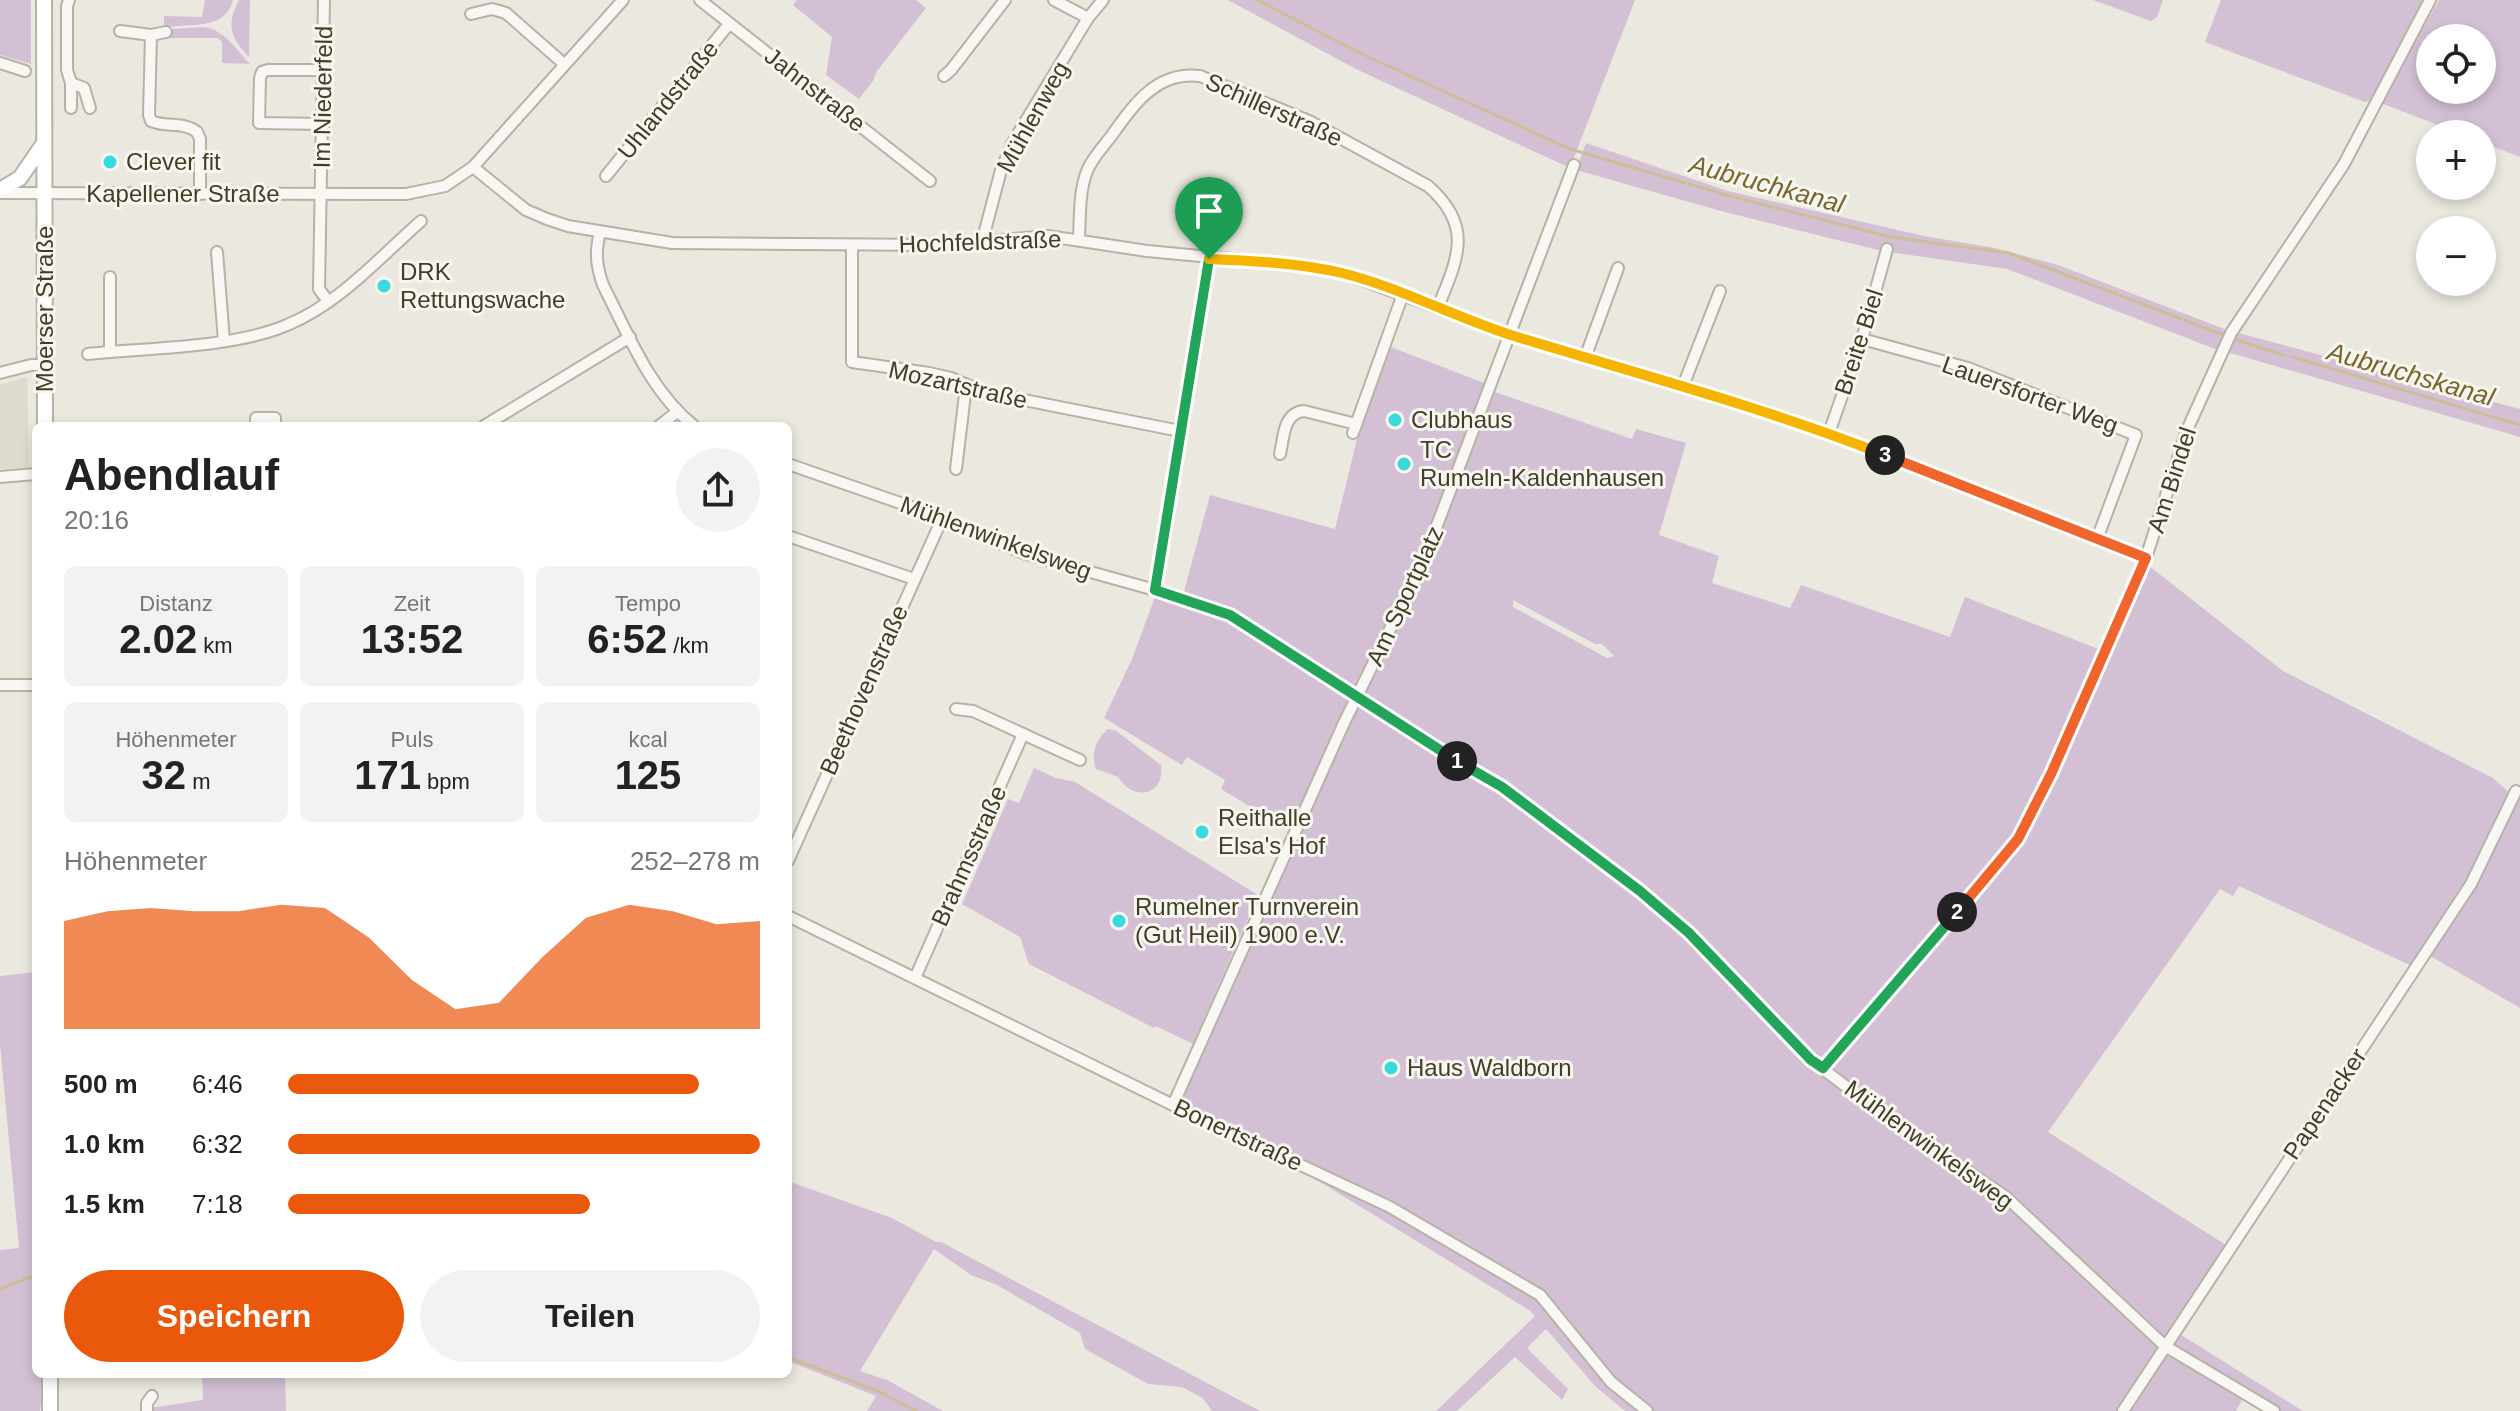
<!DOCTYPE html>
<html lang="de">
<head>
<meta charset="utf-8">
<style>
  :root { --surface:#fff; --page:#f2f2f2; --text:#222; --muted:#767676; --accent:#ea580c }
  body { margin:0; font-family:Arial,sans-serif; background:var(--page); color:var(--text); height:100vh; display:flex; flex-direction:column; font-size:30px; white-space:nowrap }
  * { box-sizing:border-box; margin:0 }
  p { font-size:26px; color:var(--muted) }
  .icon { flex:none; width:44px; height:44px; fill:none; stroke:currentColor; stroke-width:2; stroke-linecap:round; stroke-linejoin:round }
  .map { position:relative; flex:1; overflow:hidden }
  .details { position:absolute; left:32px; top:422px; width:760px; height:956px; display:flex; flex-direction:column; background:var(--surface); border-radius:12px; box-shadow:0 4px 12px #0003 }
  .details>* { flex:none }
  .tools { position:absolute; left:2416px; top:24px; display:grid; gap:16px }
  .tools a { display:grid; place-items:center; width:80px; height:80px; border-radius:50%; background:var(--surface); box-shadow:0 4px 12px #0003; font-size:40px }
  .pin { position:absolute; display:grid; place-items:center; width:68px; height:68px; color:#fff; margin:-82px -34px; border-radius:50% 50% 50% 0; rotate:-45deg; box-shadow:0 0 8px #0007 }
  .pin .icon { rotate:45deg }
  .km { position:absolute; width:40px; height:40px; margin:-20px; border-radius:50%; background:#222; color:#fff; font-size:22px; line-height:40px; text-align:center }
  .round { display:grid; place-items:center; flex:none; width:84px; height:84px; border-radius:42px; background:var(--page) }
  .head { display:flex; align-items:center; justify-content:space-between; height:136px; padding:0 32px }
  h1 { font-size:44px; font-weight:600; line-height:60px }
  .figures { display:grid; grid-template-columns:repeat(3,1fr); gap:12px; height:136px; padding:8px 32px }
  .figures div { display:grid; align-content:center; border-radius:12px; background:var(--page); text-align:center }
  .figures b { font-size:40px; font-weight:600 }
  .figures small { font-size:22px; font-weight:400 }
  .figures p { font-size:22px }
  .chart { height:224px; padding:16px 32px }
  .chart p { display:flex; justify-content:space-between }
  .chart svg { width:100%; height:144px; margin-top:8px; fill:var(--accent); opacity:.7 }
  .button { display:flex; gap:16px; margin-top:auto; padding:16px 32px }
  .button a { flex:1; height:92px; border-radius:48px; background:var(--accent); color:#fff; font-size:32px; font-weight:600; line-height:92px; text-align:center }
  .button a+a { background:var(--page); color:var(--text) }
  ul { padding:0 32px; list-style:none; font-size:26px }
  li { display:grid; grid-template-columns:128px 96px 1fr; align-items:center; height:60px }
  li i { height:20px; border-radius:10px; background:var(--accent) }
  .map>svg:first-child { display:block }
  .built { fill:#dddace }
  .green { fill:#d4c0d5; fill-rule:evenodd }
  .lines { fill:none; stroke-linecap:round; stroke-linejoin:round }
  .stream { stroke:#cfbd97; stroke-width:3 }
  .street-casing { stroke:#b6b2a5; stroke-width:14 }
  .secondary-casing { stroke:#b6b2a5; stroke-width:18 }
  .street { stroke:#f8f7f3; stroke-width:10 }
  .secondary { stroke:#fff; stroke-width:14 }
  .split-1-casing { stroke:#fff; stroke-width:16 }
  .split-2-casing { stroke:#fff; stroke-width:16 }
  .split-3-casing { stroke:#fff; stroke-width:16 }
  .split-4-casing { stroke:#fff; stroke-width:16 }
  .split-1 { stroke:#22a559; stroke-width:10 }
  .split-2 { stroke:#22a559; stroke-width:10 }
  .split-3 { stroke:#f0652b; stroke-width:10 }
  .split-4 { stroke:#f5b400; stroke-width:10 }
  .poi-dot { fill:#37dadd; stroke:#f8f6f0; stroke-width:3 }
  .labels { text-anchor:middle; stroke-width:6; stroke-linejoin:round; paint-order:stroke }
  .street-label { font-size:24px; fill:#443e27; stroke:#f8f6f0 }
  .poi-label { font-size:24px; fill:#443e27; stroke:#f8f6f0; text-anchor:start }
  .water-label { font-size:26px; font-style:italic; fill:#7d662c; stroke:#f8f6f0 }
</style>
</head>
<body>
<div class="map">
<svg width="2520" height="1411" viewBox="0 0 2520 1411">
  <rect width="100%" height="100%" fill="#ebe8e0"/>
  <path class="built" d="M 27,377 L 29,468 L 0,469 L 0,385 Z"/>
  <g class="green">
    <path d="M 0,0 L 31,0 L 31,64 L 0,55 Z"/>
    <path d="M 205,0 L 233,0 C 225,32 189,22 164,28 L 164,16 L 202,17 Z"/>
    <path d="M 239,0 L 250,0 L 249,57 C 230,37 226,25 239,0 Z"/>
    <path d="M 797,0 L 916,0 L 926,8 L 877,71 L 873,81 L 859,99 L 826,75 L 832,37 L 793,5 Z"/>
    <path d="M 1228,0 L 1635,0 L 1570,168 L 1356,69 Z"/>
    <path d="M 2093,0 L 2163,0 L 2157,17 L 2151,21 Z"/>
    <path d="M 2221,0 L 2427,0 L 2375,99 L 2365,102 L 2205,42 Z"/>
    <path d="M 2439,0 L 2520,0 L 2520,157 L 2482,142 L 2482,134 L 2461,134 L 2381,103 ZM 2430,38 L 2482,38 L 2482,90 L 2430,90 Z"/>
    <path d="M 203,27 C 225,29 236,50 250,64 L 222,63 L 222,42 L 218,38 L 169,38 L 168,32 L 172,29 Z"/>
    <path d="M 1586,143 L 1728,191 L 1924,236 L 1995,248 L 2058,265 L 2227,330 L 2218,350 L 2007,269 L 1882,251 L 1721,211 L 1576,170 Z"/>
    <path d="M 2235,332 L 2520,409 L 2520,437 L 2227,352 Z"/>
    <path d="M 1388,346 L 1487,384 L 1416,573 L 1425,575 L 1495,392 L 1632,439 L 1636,429 L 1686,443 L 1659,535 L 1719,556 L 1712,583 L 1790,608 L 1801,585 L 1950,637 L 1965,597 L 2101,650 L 2014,838 L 1829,1058 L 1816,1059 L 1681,922 L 1570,830 L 1502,782 L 1439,744 L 1233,611 L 1183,595 L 1210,495 L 1335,529 L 1361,423 ZM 1513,600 L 1595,644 L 1602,644 L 1614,656 L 1607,658 L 1513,607 Z"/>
    <path d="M 2148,565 L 2283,671 L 2493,778 L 2511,794 L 2471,879 L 2412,966 L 2239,886 L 2233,896 L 2220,889 L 2048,1132 L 2226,1245 L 2119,1411 L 1625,1411 L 1595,1386 L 1546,1329 L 1527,1348 L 1568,1389 L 1562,1400 L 1515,1357 L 1457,1411 L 1436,1411 L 1535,1316 L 1529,1310 L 1227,1125 C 1211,1118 1185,1112 1182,1093 L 1357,709 L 1366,708 C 1458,766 1550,825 1635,893 C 1703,947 1762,1013 1823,1074 L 2022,841 Z"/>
    <path d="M 1155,597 L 1230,622 L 1349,701 L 1300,809 L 1292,806 L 1283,826 L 1221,789 L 1225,780 L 1187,757 L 1182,765 L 1104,718 L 1132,659 Z"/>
    <path d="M 1108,729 L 1115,730 L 1161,765 C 1165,797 1132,801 1118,777 L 1096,769 C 1090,755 1096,739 1108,729 Z"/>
    <path d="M 1034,768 L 1056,778 L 1075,782 L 1258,895 L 1193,1044 L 1156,1026 L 1154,1028 L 1029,964 L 1020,937 L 962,904 L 1008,799 L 1019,803 Z"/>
    <path d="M 2520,798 L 2520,1008 L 2427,954 L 2515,802 Z"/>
    <path d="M 36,972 L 36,1374 L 44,1374 L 40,1411 L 0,1411 L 0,1250 L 19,1248 L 0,1044 L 0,976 Z"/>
    <path d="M 788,1181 L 892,1218 L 936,1242 L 941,1242 L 1260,1411 L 1212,1411 L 1203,1398 L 1182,1387 L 1148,1384 L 1085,1349 L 1080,1333 L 997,1285 L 971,1275 L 934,1249 L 860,1371 L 887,1380 L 943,1411 L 867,1411 L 876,1396 L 788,1361 Z"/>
    <path d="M 2178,1333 L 2303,1411 L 2281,1411 L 2179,1351 C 2174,1345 2174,1341 2178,1333 Z"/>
    <path d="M 2167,1353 L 2243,1398 L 2236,1411 L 2127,1411 Z"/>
    <path d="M 202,1374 L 285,1374 L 286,1411 L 150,1411 L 150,1408 L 203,1400 Z"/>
  </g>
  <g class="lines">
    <g class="stream">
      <path d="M 1257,0 L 1364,55 L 1570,149 L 1726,195 L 1890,237 L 2009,253 L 2239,341 L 2284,355"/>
      <path d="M 2293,357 L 2520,425"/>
      <path d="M 0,1289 L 33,1276"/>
      <path d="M 788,1357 L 880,1392 L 916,1411"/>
    </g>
    <g class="street-casing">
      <g id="street">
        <path d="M 69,0 L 67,6 L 67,70 L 71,83 L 71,108"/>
        <path d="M 324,0 L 319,289 L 328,301"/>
        <path d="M 700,0 L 930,181"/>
        <path d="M 1054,0 L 1088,18"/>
        <path d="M 471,14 L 492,9 L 506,13 L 564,64"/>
        <path d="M 120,31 L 151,35 L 149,115 L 151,121 C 167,128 183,121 197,132 L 200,139 L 200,194"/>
        <path d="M 151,35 L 166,32"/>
        <path d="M 0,63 L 25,71"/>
        <path d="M 944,76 L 951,70 L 1005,0"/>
        <path d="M 71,83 L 84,88 L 90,108"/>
        <path d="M 324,124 L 259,123 L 260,78 L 262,72 L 268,70 L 324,70"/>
        <path d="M 473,167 L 526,210 L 547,219 L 568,226 L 672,243 L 942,245 L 1048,236 L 1147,251 L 1306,266 L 1343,273 L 1510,335 L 1771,413 L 1829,433 L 2146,558"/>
        <path d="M 606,176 L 729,24"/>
        <path d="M 0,193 L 406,194 L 445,186 L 473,167 L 623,0"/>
        <path d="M 600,232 C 595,252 596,265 603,285 C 628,334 650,391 694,426"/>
        <path d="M 1079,239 C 1080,218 1079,191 1087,171 C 1092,158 1104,146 1112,135 C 1135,103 1157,71 1200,76 L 1309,121 L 1428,186 C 1474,226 1458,258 1438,307"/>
        <path d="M 982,242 L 1001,170 L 1013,142 L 1088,18 L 1103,0"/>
        <path d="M 852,245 L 852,362 L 929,373 L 951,378 L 984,392 L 1180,431"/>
        <path d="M 217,252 L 224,341"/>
        <path d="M 110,277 L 110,352"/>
        <path d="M 1862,339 L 1968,368 L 2136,435 L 2097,539"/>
        <path d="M 88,354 C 147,348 234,348 287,325 C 339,304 380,257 421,221"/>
        <path d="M 1585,358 L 1618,268"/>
        <path d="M 0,373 L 31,365 L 45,365"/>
        <path d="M 1683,386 L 1720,291"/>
        <path d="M 256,426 L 256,418 L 275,418 L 275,426"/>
        <path d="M 484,426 L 630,337"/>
        <path d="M 659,426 L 677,412"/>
        <path d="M 1353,433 L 1403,294"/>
        <path d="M 1829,433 L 1862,339 L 1887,249"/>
        <path d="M 1280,454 C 1284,437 1283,413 1304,411 L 1356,424"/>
        <path d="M 788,464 L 906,505 L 1026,554 L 1155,590 L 1230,615 L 1437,749 L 1502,787 L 1640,891 L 1689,933 L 1811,1060 L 1881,1113 L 2006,1197 L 2165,1346 L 2274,1411"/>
        <path d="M 956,469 L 966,386"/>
        <path d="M 0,477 L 36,474"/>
        <path d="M 788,536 L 914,579"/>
        <path d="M 1155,590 L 1209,259"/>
        <path d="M 0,685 L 36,685"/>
        <path d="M 956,709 L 973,711 L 1080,760"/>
        <path d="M 788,861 L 942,519"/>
        <path d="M 788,916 L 1173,1105 L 1390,1207 L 1540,1295 L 1611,1382 L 1647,1411"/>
        <path d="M 915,978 L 1023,734"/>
        <path d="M 1823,1068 L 2018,839 L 2051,774 L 2146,558 L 2187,430 L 2231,333 L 2344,164 L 2430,0"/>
        <path d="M 1173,1105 L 1343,725 L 1423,562 L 1574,165"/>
        <path d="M 147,1411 L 147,1403 L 152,1396"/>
        <path d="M 2123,1411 L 2471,884 L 2516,791"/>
      </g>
    </g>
    <g class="secondary-casing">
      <g id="secondary">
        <path d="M 44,0 L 45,426"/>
        <path d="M 0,190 L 20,178 L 44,143"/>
        <path d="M 50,1374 L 50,1411"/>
      </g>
    </g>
    <use href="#street" class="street"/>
    <use href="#secondary" class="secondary"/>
  </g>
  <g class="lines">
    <g class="split-1-casing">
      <path id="split-1" d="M 1209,259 L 1155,590 L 1230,615 L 1457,761"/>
    </g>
    <g class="split-2-casing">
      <path id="split-2" d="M 1457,761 L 1502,787 L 1640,891 L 1689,933 L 1811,1060 L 1823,1068 L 1957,912"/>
    </g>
    <g class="split-3-casing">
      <path id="split-3" d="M 1885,455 L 2146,558 L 2051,774 L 2018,839 L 1957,912"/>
    </g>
    <g class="split-4-casing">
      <path id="split-4" d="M 1209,259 C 1254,261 1299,263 1342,273 C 1402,288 1456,318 1514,336 C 1638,374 1763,407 1885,455"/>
    </g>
    <use href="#split-1" class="split-1"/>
    <use href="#split-2" class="split-2"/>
    <use href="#split-3" class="split-3"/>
    <use href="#split-4" class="split-4"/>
  </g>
  <g class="poi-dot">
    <circle cx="110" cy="162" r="8"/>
    <circle cx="384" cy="286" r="8"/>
    <circle cx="1395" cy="420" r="8"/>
    <circle cx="1404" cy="464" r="8"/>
    <circle cx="1202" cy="832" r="8"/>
    <circle cx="1119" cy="921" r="8"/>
    <circle cx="1391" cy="1068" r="8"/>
  </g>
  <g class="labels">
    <g class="street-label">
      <text transform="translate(815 90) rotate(38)" y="8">Jahnstraße</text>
      <text transform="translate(323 97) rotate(-89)" y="8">Im Niederfeld</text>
      <text transform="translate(668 100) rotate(-51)" y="8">Uhlandstraße</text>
      <text transform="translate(1274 110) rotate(24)" y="8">Schillerstraße</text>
      <text transform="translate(1033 117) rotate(-61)" y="8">Mühlenweg</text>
      <text x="183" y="202">Kapellener Straße</text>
      <text transform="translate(980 242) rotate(-2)" y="8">Hochfeldstraße</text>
      <text transform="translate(45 309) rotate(-90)" y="8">Moerser Straße</text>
      <text transform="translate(1859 342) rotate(-72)" y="8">Breite Biel</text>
      <text transform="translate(958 385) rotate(13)" y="8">Mozartstraße</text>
      <text transform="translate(2030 395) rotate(20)" y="8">Lauersforter Weg</text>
      <text transform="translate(2172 480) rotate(-72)" y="8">Am Bindel</text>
      <text transform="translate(996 538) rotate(20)" y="8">Mühlenwinkelsweg</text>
      <text transform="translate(1405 596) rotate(-65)" y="8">Am Sportplatz</text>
      <text transform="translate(864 690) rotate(-66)" y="8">Beethovenstraße</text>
      <text transform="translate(969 856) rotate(-66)" y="8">Brahmsstraße</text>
      <text transform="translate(2325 1104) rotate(-56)" y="8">Papenacker</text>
      <text transform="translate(1238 1135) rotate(25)" y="8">Bonertstraße</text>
      <text transform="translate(1929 1145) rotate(36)" y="8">Mühlenwinkelsweg</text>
    </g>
    <g class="poi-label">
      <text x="126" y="170">Clever fit</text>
      <text x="400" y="280">DRK<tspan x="400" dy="28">Rettungswache</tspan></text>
      <text x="1411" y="428">Clubhaus</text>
      <text x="1420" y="458">TC<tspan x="1420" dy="28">Rumeln-Kaldenhausen</tspan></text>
      <text x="1218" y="826">Reithalle<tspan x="1218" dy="28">Elsa's Hof</tspan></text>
      <text x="1135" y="915">Rumelner Turnverein<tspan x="1135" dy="28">(Gut Heil) 1900 e.V.</tspan></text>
      <text x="1407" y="1076">Haus Waldborn</text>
    </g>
    <g class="water-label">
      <text transform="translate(1767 184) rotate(15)" y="9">Aubruchkanal</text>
      <text transform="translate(2411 374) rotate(16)" y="9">Aubruchskanal</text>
    </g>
  </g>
</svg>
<div class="tools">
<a><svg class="icon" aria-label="locate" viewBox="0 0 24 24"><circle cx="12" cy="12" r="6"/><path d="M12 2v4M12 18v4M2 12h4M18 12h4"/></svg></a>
<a>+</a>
<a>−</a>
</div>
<div class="pin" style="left:1209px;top:259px;background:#1e9e55"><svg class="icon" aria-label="arrive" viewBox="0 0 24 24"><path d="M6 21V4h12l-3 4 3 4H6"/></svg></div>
<b class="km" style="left:1457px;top:761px">1</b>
<b class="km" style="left:1957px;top:912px">2</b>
<b class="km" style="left:1885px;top:455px">3</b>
<section class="details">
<div class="head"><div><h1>Abendlauf</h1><p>20:16</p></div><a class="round"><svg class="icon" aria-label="share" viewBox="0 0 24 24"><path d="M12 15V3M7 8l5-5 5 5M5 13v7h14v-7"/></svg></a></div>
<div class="figures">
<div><p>Distanz</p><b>2.02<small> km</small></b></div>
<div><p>Zeit</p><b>13:52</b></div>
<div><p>Tempo</p><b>6:52<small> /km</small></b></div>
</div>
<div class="figures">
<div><p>Höhenmeter</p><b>32<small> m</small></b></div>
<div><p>Puls</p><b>171<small> bpm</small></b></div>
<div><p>kcal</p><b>125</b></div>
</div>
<div class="chart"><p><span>Höhenmeter</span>252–278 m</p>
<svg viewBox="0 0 160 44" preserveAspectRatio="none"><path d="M0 44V11L10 8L20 7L30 8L40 8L50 6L60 7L70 16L80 29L90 38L100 36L110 22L120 10L130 6L140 8L150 12L160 11V44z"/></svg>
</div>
<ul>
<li><b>500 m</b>6:46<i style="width:87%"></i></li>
<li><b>1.0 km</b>6:32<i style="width:100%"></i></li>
<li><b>1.5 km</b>7:18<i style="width:64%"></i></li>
</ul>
<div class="button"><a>Speichern</a><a>Teilen</a></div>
</section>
</div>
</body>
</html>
